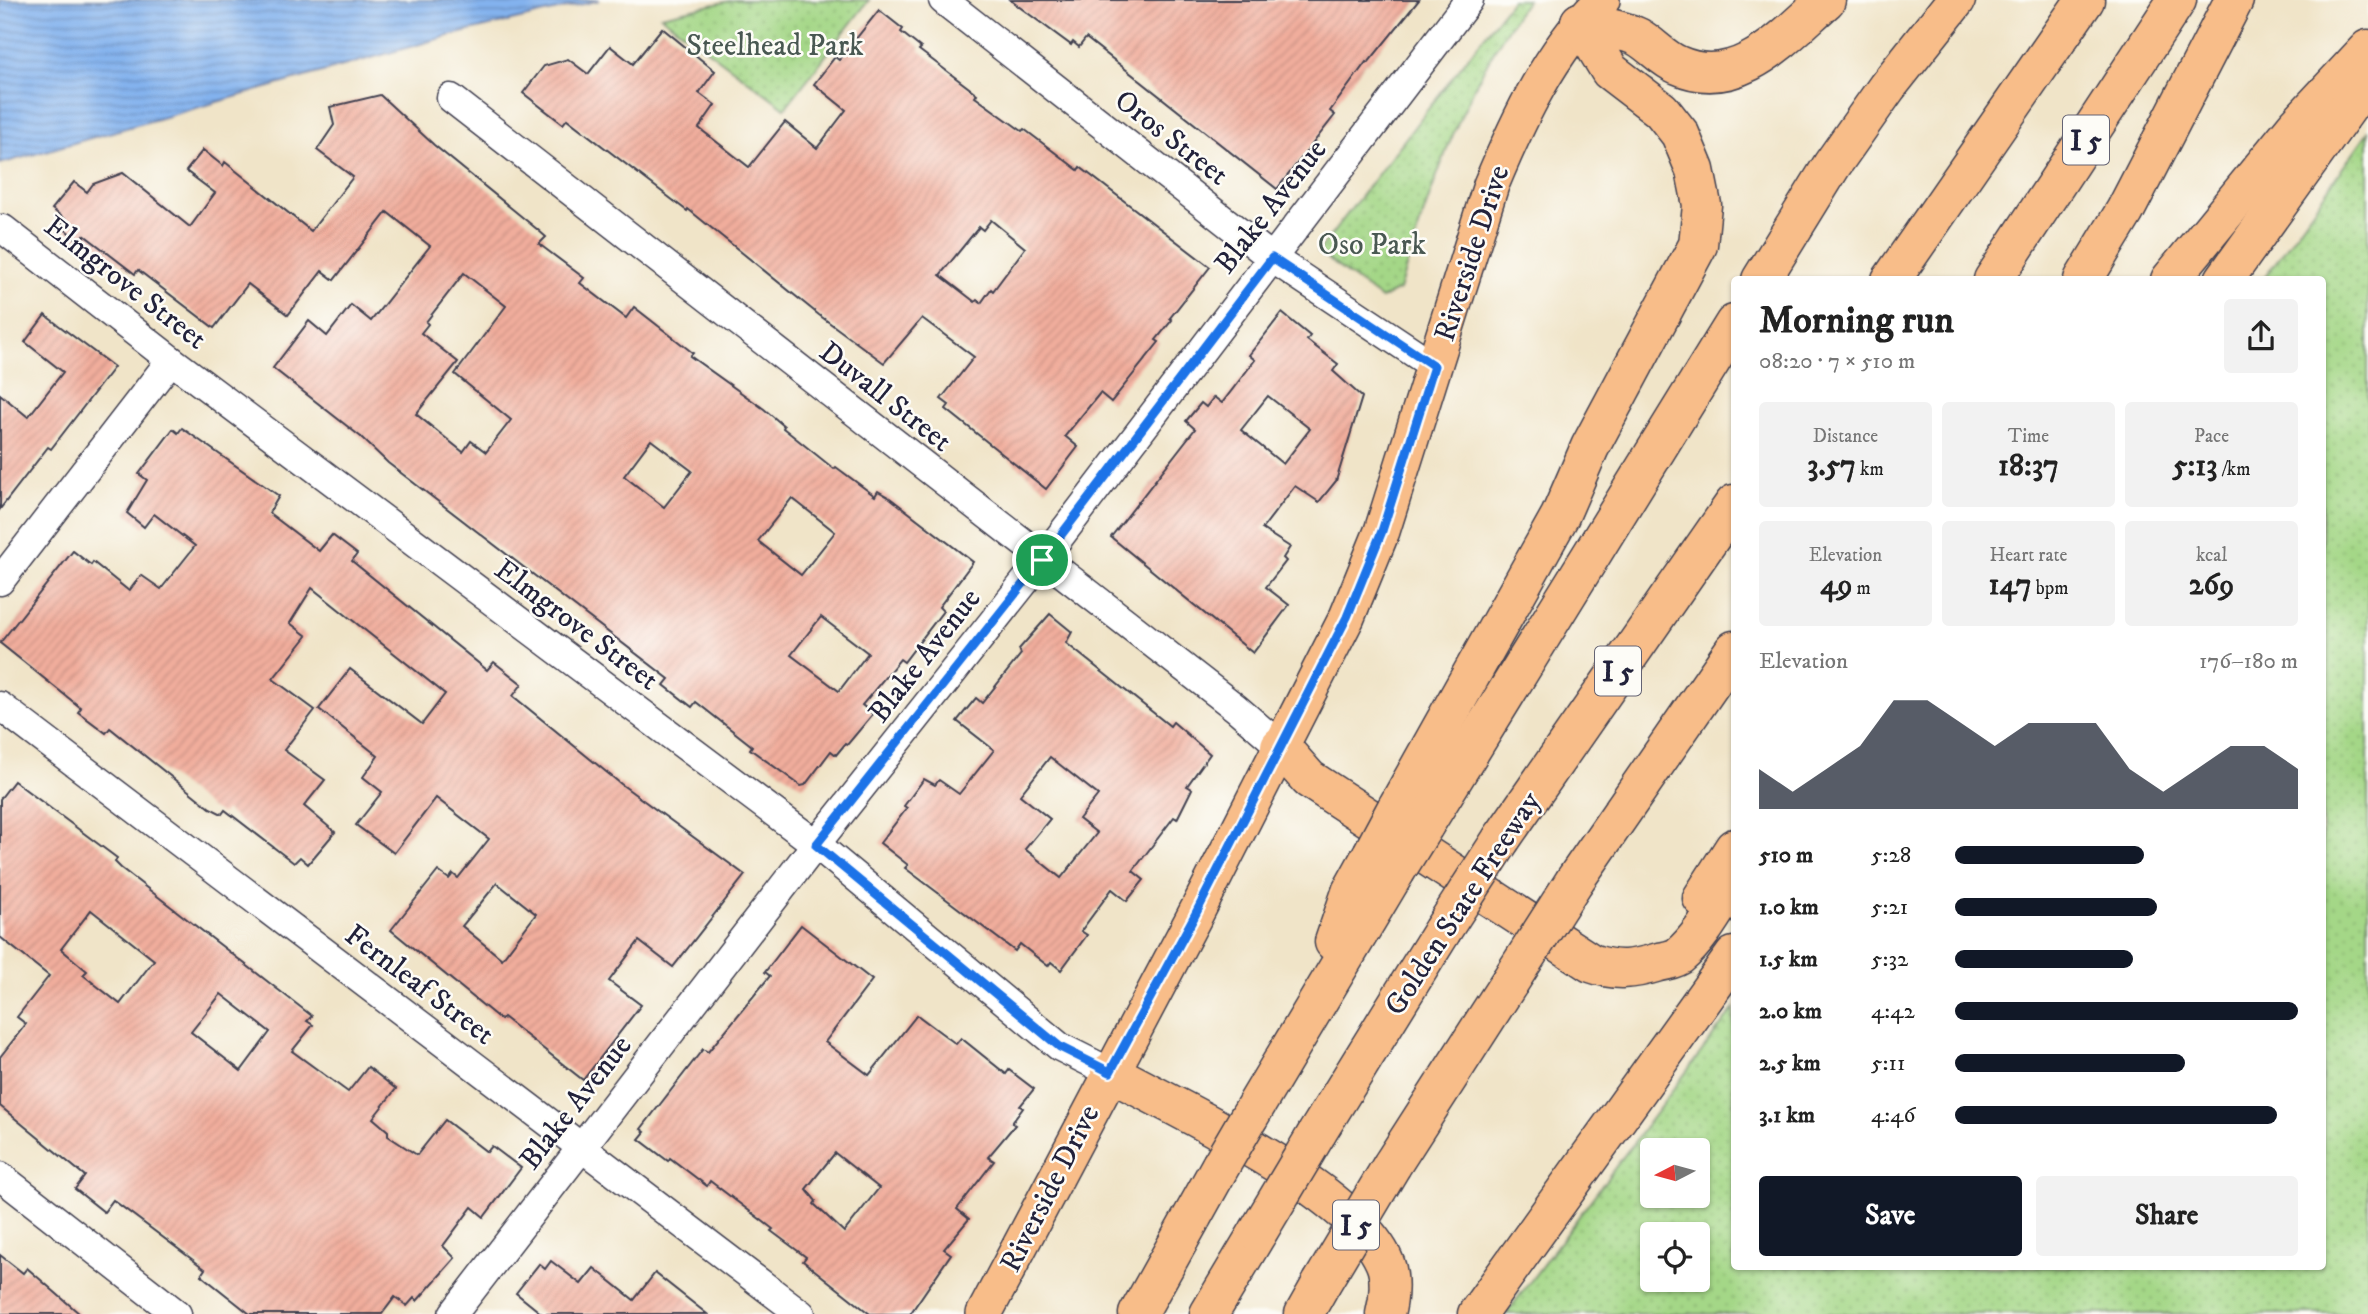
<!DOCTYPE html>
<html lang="en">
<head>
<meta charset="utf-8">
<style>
  :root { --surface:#fff; --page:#f2f2f2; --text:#222; --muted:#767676; --accent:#111827 }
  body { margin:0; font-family:"IM FELL DW Pica",serif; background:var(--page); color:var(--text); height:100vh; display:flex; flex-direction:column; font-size:26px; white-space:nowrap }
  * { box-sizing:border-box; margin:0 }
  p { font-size:23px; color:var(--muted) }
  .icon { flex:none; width:38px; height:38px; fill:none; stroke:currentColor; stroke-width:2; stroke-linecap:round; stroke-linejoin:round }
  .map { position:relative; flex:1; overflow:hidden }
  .panel { position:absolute; left:1731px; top:276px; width:595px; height:994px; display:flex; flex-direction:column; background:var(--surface); border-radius:7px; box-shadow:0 2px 5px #0004 }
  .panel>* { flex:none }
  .needle { width:46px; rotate:264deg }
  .controls { position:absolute; left:1640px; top:1138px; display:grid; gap:14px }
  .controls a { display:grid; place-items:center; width:70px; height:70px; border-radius:7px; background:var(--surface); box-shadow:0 2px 5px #0004; font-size:35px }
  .pin { position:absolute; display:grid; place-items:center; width:60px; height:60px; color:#fff; margin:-30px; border:4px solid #fff; border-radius:50%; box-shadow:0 2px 7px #0007 }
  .round { display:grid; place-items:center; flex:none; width:74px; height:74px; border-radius:7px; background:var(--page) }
  .summary { display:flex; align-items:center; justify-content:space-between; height:119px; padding:0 28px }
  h1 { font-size:38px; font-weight:700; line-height:52px }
  .stats { display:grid; grid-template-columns:repeat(3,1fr); gap:10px; height:119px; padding:7px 28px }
  .stats div { display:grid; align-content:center; border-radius:7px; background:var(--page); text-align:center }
  .stats b { font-size:30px; font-weight:700 }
  .stats small { font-size:19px; font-weight:400 }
  .stats p { font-size:19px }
  .chart { height:196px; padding:14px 28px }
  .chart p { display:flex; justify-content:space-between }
  .chart svg { width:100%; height:126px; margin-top:7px; fill:var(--accent); opacity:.7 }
  .button { display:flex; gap:14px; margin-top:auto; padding:14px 28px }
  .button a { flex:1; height:80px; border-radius:7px; background:var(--accent); color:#fff; font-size:28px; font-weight:700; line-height:80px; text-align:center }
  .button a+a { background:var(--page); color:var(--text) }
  ul { padding:0 28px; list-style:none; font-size:23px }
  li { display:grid; grid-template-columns:112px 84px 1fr; align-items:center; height:52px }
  li i { height:18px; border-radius:9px; background:var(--accent) }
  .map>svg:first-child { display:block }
  .park { fill:url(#park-dots); stroke:#637c61; stroke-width:2; fill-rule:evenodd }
  .water { fill:url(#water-rules); stroke:#526a94; stroke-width:2 }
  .building { fill:url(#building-hatch); fill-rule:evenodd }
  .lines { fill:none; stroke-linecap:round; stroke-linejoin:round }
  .minor-casing { stroke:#413f50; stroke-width:31 }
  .major-casing { stroke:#413f50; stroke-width:38 }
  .highway-casing { stroke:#413f50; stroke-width:41 }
  .minor { stroke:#fff; stroke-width:28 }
  .major { stroke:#f8bd89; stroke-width:35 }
  .highway { stroke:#f8bd89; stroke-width:38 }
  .highway-bridge-casing { stroke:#413f50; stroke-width:41; stroke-linecap:butt }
  .highway-bridge { stroke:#f8bd89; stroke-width:38 }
  .route-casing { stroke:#fff; stroke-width:14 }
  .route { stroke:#1a73e8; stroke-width:9 }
  .labels { text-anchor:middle; stroke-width:5; stroke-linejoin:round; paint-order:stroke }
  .shield { fill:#fdfcf7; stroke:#646373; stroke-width:2 }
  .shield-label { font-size:28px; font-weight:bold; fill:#22223b }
  .park-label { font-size:30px; fill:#495852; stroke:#fdfcf7 }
  .street-label { font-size:30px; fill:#22223b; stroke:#fdfcf7 }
</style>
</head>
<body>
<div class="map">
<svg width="2368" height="1314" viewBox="0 0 2368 1314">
  <defs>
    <pattern id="park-dots" width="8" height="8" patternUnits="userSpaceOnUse" patternTransform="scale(1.75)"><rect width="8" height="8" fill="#a4d787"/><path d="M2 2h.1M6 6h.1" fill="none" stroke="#8db875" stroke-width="1.8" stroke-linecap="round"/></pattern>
    <pattern id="water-rules" width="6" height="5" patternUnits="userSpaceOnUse" patternTransform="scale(1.75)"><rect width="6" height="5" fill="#83b2ee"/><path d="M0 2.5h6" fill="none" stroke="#6b90c2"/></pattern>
    <pattern id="building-hatch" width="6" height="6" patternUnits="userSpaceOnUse" patternTransform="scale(1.75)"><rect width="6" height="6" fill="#f1ad9c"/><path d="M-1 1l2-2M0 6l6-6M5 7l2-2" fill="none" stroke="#ce9587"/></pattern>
  </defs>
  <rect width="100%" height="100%" fill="#fdfcf7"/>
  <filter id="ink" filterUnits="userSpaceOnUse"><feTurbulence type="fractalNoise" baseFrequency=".0143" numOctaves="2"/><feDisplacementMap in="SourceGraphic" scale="14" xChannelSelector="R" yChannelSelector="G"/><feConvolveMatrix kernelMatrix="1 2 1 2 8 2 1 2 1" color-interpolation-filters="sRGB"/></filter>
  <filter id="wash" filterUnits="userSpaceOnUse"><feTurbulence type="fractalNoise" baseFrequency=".00686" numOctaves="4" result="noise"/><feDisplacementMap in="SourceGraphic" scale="28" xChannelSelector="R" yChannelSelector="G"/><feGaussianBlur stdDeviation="1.57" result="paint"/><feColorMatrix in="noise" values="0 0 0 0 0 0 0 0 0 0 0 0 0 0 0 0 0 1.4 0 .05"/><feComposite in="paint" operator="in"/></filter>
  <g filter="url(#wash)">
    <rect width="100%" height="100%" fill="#f0e4c8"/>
    <g class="park">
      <path d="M 734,0 L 869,0 L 785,108 L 661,16 Z"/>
      <path d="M 1512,0 L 1527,0 C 1463,88 1431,187 1399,290 L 1381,299 L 1318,252 Z"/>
      <path d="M 2368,132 L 2368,1314 L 1506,1314 L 1734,1008 L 1734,1267 L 2322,1267 L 2322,280 L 2263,280 ZM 1652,1150 L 1698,1150 L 1698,1195 L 1652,1195 ZM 1652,1234 L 1698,1234 L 1698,1279 L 1652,1279 Z"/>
    </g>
    <path class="water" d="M 0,0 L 600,0 L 448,36 L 0,164 Z"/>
    <g id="blocks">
      <g class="building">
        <path d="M 1010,0 L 1419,0 L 1368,63 L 1366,62 L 1330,111 L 1335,115 L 1277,189 L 1086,38 L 1079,47 L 1073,42 L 1071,45 Z"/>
        <path d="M 879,10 L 903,29 L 901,32 L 921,48 L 919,50 L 977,94 L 975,97 L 1022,131 L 1024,129 L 1078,170 L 1080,167 L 1210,267 L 1170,318 L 1172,320 L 1156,340 L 1159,342 L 1111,402 L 1100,393 L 1065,436 L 1078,447 L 1046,489 L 946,409 L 949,405 L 941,399 L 974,357 L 922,318 L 884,363 L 819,315 L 688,209 L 687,211 L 567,119 L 563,124 L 523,93 L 544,66 L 568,59 L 588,74 L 610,46 L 633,64 L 662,28 L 715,71 L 699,93 L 715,105 L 699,128 L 749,167 L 785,122 L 817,148 L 846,110 L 814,84 L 835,57 L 839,60 ZM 991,220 L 1025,248 L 993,291 L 991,289 L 981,303 L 977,300 L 975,302 L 940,275 L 979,227 L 983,230 Z"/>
        <path d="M 380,95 L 434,145 L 538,230 L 546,237 L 539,244 L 584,278 L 580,283 L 626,318 L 634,307 L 693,353 L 690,356 L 764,409 L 784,426 L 783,428 L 834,469 L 836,467 L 875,496 L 878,491 L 890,498 L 973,562 L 939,607 L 943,611 L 904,662 L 900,659 L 862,705 L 873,714 L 847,745 L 845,744 L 836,755 L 831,751 L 805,785 L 801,786 L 750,749 L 752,746 L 696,702 L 692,707 L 664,685 L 669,679 L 388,463 L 361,437 L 273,368 L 309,321 L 327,336 L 351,305 L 371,321 L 430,246 L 387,212 L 334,280 L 322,271 L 288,315 L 248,284 L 214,328 L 138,270 L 135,274 L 84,235 L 79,241 L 62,227 L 65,219 L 52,209 L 74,182 L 87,192 L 93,184 L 123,173 L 190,227 L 215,193 L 186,171 L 203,150 L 223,166 L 225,162 L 311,231 L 353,177 L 317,150 L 334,125 L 330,107 ZM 464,273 L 506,306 L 455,374 L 511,420 L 486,452 L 471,441 L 463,452 L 416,414 L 458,362 L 421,333 L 428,324 L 426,322 ZM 651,440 L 692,471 L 664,507 L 624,476 ZM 792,498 L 835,532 L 801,575 L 758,541 ZM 821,617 L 868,653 L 839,691 L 791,655 Z"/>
        <path d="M 1282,313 L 1310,336 L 1307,340 L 1338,364 L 1333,371 L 1362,397 L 1336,481 L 1319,502 L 1295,486 L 1262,529 L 1290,547 L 1283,558 L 1286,561 L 1266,587 L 1289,605 L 1253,653 L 1111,537 L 1195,429 L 1186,421 L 1201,403 L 1206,407 L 1214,397 L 1222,403 L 1255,360 L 1249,355 ZM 1268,396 L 1310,429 L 1283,464 L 1241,430 Z"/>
        <path d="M 45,315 L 114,367 L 51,449 L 48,447 L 0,509 L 0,394 L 28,417 L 63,372 L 25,342 Z"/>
        <path d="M 182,428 L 279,496 L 269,513 L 319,551 L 332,535 L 357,554 L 352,561 L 487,670 L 494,662 L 522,684 L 513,696 L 621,784 L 745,875 L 673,967 L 639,941 L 609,981 L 641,1005 L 583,1080 L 503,1017 L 501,1020 L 391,930 L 438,871 L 449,879 L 453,874 L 458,878 L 489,839 L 436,798 L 394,853 L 356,825 L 382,792 L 363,777 L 378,756 L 319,709 L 350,669 L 422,724 L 445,694 L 312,588 L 290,623 L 307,636 L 273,679 L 315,710 L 284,750 L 325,780 L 304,806 L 335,832 L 308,864 L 300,857 L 294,863 L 225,810 L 222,814 L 210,808 L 110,728 L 106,733 L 78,712 L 81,708 L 0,643 L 73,551 L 91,565 L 93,562 L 129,591 L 141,575 L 161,589 L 195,546 L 154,514 L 144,527 L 127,513 L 147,480 L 139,474 L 173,429 L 178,433 ZM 497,883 L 536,914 L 502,959 L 462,926 Z"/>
        <path d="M 1050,614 L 1072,632 L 1066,643 L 1170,726 L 1173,722 L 1210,754 L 1187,786 L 1192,789 L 1177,819 L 1174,817 L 1133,871 L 1144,880 L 1127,901 L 1112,889 L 1081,931 L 1087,935 L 1061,970 L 1051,962 L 1048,966 L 1020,944 L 1015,951 L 905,868 L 908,865 L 880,843 L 907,808 L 904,806 L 924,779 L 935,785 L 939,780 L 959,794 L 994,750 L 957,721 L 976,698 L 982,703 L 1021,654 L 1019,649 ZM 1050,757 L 1098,795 L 1079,819 L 1097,833 L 1061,878 L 1025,849 L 1050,819 L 1020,795 Z"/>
        <path d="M 14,781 L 117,858 L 115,862 L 121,868 L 312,1016 L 307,1021 L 313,1025 L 292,1051 L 348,1092 L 368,1067 L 396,1089 L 373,1118 L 388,1131 L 388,1136 L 417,1155 L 445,1120 L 487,1152 L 492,1146 L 521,1168 L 484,1217 L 472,1207 L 443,1246 L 455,1258 L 417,1301 L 414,1298 L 407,1306 L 395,1297 L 382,1314 L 250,1314 L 201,1275 L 205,1269 L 113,1200 L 104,1212 L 75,1189 L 85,1176 L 0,1106 L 0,1057 L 26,1024 L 17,1017 L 49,976 L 0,937 L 0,799 ZM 91,910 L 154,960 L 120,1004 L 83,975 L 87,971 L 61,949 ZM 221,994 L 270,1032 L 241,1071 L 191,1032 Z"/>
        <path d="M 801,925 L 872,980 L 825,1042 L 869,1075 L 917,1015 L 956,1044 L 961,1038 L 1006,1074 L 1009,1070 L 1034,1089 L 1020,1106 L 1023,1108 L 1012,1123 L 1015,1125 L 988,1157 L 994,1161 L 957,1209 L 969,1219 L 944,1249 L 951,1254 L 910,1314 L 870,1314 L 803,1261 L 806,1257 L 771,1231 L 773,1229 L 710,1181 L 707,1186 L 670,1158 L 668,1161 L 639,1139 L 645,1132 L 641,1129 L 703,1049 L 708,1052 L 770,976 L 765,972 ZM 835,1153 L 879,1188 L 844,1232 L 814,1204 L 816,1201 L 806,1189 Z"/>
        <path d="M 0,1255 L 23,1273 L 27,1268 L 80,1314 L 0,1314 Z"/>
        <path d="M 551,1261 L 581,1284 L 594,1268 L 634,1300 L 655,1273 L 707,1314 L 542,1314 L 516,1293 L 539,1264 L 545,1269 Z"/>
      </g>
    </g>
  </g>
  <g filter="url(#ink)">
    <use href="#blocks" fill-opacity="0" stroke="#413f50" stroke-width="2"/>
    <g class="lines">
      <g class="minor-casing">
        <g id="minor">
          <path d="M 943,0 L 1272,258 L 1434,366"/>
          <path d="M 451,98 L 1236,708 L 1280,746"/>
          <path d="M 3,229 L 171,360 L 816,844 L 1060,1047 L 1110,1072"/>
          <path d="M 0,581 L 171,360"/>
          <path d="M 0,706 L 801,1314"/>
          <path d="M 0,1176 L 177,1314"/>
          <path d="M 453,1314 L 816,844 L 1042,560 L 1469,0"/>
        </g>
      </g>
      <g class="major-casing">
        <path id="major" d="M 984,1314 L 1194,917 L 1347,617 L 1382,531 L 1491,185 C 1519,118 1550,52 1602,0"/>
      </g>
      <g class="highway-casing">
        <g id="highway">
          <path d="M 1580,22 C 1598,26 1622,29 1638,37 C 1652,45 1663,59 1678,65 C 1738,92 1785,36 1826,0"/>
          <path d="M 1761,280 L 1832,165 L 1887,87 L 1956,0"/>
          <path d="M 1891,280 L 2085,0"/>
          <path d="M 1993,280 L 2177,0"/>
          <path d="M 2083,280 L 2125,211 L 2234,0"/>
          <path d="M 2170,280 L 2296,126 L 2368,49"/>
          <path d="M 2224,280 L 2368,79"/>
          <path d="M 1280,746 L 1309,779 L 1591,963 C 1616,972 1633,970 1659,962 C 1665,961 1674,959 1679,956 C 1702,937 1718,905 1734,881"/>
          <path d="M 1396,809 L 1560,516 L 1590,447 L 1698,245 L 1702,205 L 1695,170 L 1680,134 L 1661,110 L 1610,71 L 1580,22"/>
          <path d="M 1424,826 L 1734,324"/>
          <path d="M 1502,838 L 1734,504"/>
          <path d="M 1575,880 L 1734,650"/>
          <path d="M 1702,898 L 1734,848"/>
          <path d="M 1334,942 L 1351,892 L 1372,854"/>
          <path d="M 1110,1072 C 1181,1111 1352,1189 1384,1261 C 1391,1275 1389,1300 1385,1314"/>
          <path d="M 1249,1117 L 1396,871"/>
          <path d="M 1317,1133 L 1442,931"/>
          <path d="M 1392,1165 L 1509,983"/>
          <path d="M 1138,1314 L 1221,1165"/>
          <path d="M 1209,1314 L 1258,1232"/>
          <path d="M 1304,1314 L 1321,1284"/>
          <path d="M 1477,1314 L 1734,956"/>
        </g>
      </g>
      <use href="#minor" class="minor"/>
      <use href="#major" class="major"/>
      <use href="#highway" class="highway"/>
      <g class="highway-bridge-casing">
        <g id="highway-bridge">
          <path d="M 1372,854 L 1396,809"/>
          <path d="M 1396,871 L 1424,826"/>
          <path d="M 1442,931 L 1502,838"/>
          <path d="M 1509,983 L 1575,880"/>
          <path d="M 1221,1165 L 1249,1117"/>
          <path d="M 1258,1232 L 1317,1133"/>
          <path d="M 1321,1284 L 1392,1165"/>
        </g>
      </g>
      <use href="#highway-bridge" class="highway-bridge"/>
    </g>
  </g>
  <g class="lines" filter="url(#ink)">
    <g class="route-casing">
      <path id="route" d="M 1272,258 L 1434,366 L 1382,531 L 1347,617 L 1194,917 L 1110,1072 L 1060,1047 L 816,845 L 1042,560 Z"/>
    </g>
    <use href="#route" class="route"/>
  </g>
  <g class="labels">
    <g class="shield">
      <rect x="2063" y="115.5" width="46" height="49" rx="5"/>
      <rect x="1595" y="646.5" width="46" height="49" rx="5"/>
      <rect x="1333" y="1200.5" width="46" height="49" rx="5"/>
    </g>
    <g class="shield-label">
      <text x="2086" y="150">I 5</text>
      <text x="1618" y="681">I 5</text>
      <text x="1356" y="1235">I 5</text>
    </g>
    <g class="park-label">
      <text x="775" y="55">Steelhead Park</text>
      <text x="1372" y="254">Oso Park</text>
    </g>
    <g class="street-label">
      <text transform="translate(1172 137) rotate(38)" y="10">Oros Street</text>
      <text transform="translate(1270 206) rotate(-52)" y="10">Blake Avenue</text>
      <text transform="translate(1471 253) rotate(-72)" y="10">Riverside Drive</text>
      <text transform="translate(126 282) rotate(38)" y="10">Elmgrove Street</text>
      <text transform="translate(886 396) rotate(38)" y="10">Duvall Street</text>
      <text transform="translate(577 624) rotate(37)" y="10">Elmgrove Street</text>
      <text transform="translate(924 655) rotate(-52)" y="10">Blake Avenue</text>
      <text transform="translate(1462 903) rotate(-57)" y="10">Golden State Freeway</text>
      <text transform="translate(420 984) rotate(37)" y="10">Fernleaf Street</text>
      <text transform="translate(575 1102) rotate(-52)" y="10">Blake Avenue</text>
      <text transform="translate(1049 1188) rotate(-63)" y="10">Riverside Drive</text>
    </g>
  </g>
</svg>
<div class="controls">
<a><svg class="needle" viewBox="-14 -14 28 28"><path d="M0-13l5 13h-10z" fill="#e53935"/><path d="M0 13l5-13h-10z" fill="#767676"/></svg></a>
<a><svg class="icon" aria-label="locate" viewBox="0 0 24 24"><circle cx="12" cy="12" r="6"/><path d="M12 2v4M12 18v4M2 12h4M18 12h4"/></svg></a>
</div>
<div class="pin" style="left:1042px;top:560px;background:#1e9e55"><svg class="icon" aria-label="arrive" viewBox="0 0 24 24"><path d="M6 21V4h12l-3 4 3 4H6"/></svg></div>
<section class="panel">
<div class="summary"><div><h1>Morning run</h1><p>08:20 · 7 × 510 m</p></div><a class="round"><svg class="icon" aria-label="share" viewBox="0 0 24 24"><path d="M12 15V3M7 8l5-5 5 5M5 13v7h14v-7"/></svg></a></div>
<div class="stats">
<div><p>Distance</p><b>3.57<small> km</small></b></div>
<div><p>Time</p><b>18:37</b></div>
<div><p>Pace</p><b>5:13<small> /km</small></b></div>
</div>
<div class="stats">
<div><p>Elevation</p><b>49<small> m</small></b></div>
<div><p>Heart rate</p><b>147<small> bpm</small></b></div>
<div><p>kcal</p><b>269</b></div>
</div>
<div class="chart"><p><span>Elevation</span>176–180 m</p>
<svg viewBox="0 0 160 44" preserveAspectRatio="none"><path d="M0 44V30L10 38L20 30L30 22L40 6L50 6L60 14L70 22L80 14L90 14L100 14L110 30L120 38L130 30L140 22L150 22L160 30V44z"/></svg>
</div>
<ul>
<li><b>510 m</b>5:28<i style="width:55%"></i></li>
<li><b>1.0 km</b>5:21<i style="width:59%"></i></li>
<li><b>1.5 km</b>5:32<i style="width:52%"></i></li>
<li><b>2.0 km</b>4:42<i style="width:100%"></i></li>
<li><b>2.5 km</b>5:11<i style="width:67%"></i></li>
<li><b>3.1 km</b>4:46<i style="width:94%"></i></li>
</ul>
<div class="button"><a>Save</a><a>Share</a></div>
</section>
</div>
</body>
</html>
